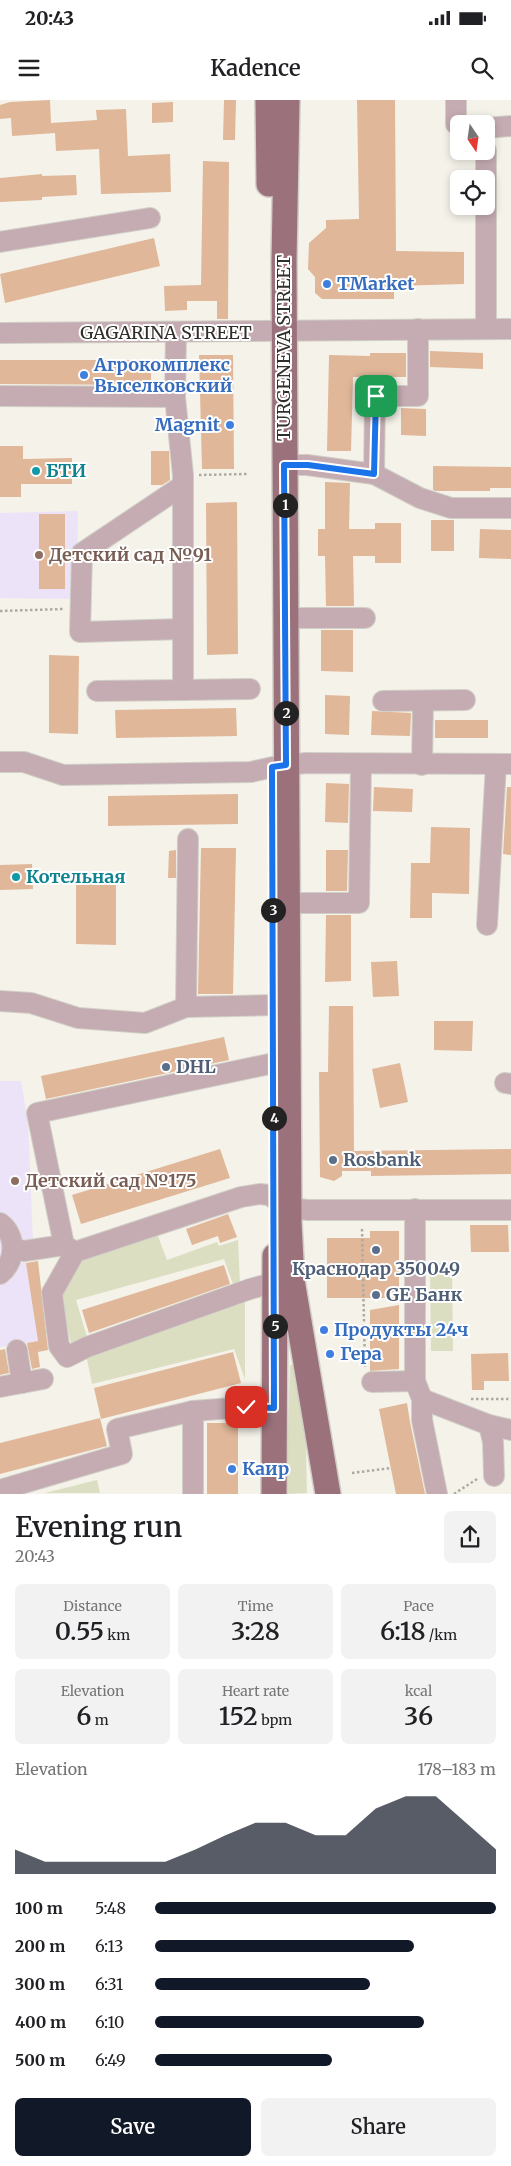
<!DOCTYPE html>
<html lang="en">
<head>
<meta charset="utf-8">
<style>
  :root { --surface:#fff; --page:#f2f2f2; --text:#202124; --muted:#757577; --accent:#111827 }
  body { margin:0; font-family:Merriweather,serif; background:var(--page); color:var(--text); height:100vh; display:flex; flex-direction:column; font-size:19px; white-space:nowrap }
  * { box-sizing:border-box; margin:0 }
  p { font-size:16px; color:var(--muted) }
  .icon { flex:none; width:28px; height:28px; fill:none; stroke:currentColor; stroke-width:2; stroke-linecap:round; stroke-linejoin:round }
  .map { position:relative; height:1394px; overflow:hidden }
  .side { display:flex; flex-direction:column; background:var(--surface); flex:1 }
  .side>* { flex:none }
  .needle { width:32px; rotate:167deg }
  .fabs { position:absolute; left:450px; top:15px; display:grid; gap:10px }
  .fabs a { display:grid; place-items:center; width:45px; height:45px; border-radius:8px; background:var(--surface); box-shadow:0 2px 8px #0003; font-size:25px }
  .pin { position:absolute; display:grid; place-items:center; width:42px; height:42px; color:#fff; margin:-21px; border-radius:10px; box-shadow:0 2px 8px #0006 }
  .km { position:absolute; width:25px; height:25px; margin:-12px; border-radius:50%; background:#222; color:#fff; font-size:14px; line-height:25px; text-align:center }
  .round { display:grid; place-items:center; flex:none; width:52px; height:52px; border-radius:8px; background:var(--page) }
  .head { display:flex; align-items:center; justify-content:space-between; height:85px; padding:0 15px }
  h1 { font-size:28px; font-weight:600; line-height:38px }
  .stats { display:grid; grid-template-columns:repeat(3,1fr); gap:8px; height:85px; padding:5px 15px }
  .stats div { display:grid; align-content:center; border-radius:8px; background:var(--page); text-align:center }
  .stats b { font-size:25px; font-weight:600 }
  .stats small { font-size:14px; font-weight:400 }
  .stats p { font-size:14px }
  .chart { height:140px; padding:10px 15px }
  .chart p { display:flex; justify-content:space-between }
  .chart svg { width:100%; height:90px; margin-top:5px; fill:var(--accent); opacity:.7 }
  .action { display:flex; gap:10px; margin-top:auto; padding:10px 15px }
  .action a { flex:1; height:58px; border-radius:8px; background:var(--accent); color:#fff; font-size:20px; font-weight:600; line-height:58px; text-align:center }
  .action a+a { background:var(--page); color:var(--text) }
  ul { padding:0 15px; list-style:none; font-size:16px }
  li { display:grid; grid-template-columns:80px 60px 1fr; align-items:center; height:38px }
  li i { height:12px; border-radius:6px; background:var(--accent) }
  .status { display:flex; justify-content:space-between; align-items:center; height:35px; padding:0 25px; background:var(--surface); direction:ltr }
  .status svg { height:14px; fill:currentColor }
  header { display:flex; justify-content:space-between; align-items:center; height:65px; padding:0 15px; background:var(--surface); font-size:22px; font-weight:600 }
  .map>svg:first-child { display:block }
  .education { fill:#ede3f8 }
  .green { fill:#dbdec1 }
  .building { fill:#e0b799 }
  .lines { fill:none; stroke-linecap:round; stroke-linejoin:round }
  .minor-casing { stroke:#d1cfc7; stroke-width:22 }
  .major-casing { stroke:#d1cfc7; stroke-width:28 }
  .path { stroke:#acaaa3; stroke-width:2.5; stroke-dasharray:2.5 2.5; stroke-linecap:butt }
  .minor { stroke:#c4acb2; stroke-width:20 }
  .major { stroke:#9b727c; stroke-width:25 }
  .route-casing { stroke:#fff; stroke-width:10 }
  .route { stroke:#1a73e8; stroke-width:6 }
  .shop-dot { fill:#3f7fe0; stroke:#fff; stroke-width:2 }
  .culture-dot { fill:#0f9aa8; stroke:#fff; stroke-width:2 }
  .education-dot { fill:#8d6e63; stroke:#fff; stroke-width:2 }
  .service-dot { fill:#5c6f8a; stroke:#fff; stroke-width:2 }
  .labels { text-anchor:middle; stroke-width:4; stroke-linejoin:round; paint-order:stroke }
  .shop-label { font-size:18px; font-weight:bold; fill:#366cbe; stroke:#fff; text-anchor:start }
  .street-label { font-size:18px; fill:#2f2e2b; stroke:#fff }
  .culture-label { font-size:18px; font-weight:bold; fill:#0d838f; stroke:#fff; text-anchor:start }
  .education-label { font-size:18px; font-weight:bold; fill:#785e54; stroke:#fff; text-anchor:start }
  .service-label { font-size:18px; font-weight:bold; fill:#4e5e75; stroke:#fff; text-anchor:start }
</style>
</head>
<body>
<div class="status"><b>20:43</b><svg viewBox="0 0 49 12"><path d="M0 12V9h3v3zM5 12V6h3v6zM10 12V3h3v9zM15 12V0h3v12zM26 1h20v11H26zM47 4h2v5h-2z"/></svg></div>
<header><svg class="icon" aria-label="menu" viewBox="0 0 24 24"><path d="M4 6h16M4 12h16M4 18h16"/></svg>Kadence<svg class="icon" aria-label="search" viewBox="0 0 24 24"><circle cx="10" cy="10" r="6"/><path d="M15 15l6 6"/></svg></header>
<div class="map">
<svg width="511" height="1394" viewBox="0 0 511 1394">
  <rect width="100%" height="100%" fill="#f4f2e9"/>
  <g class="education">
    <path d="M 78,411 L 77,499 L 0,498 L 0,413 Z"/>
    <path d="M 0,981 L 21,981 L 28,1022 L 33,1140 L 23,1142 L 38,1241 L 0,1247 Z"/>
  </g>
  <g class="green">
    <path d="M 156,1131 L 167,1160 L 217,1142 L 219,1146 L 238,1140 L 240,1185 L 234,1187 L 224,1159 L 76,1200 L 90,1247 L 73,1252 L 59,1193 L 74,1160 Z"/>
    <path d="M 430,1163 L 452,1163 L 453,1251 L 431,1251 Z"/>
    <path d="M 245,1200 L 245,1279 L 234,1249 L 92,1284 L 86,1254 Z"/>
    <path d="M 290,1265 L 294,1265 L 305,1312 L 307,1393 L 286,1394 Z"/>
    <path d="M 97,1380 L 100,1393 L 45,1393 Z"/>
  </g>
  <g class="building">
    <path d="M 50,0 L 51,23 L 97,20 L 96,10 L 126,9 L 128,56 L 170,54 L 171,92 L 101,94 L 99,49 L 56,51 L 55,33 L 12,36 L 11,18 L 0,19 L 0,5 L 10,2 Z"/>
    <path d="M 224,0 L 236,0 L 235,40 L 223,40 Z"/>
    <path d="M 357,0 L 395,0 L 396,151 L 464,152 L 464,184 L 394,186 L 394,199 L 322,199 L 315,193 L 315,177 L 308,169 L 309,143 L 326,128 L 326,120 L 359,119 Z"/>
    <path d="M 173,2 L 173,22 L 152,23 L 152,3 Z"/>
    <path d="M 203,61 L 229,62 L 228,219 L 217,219 L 217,201 L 187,201 L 187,210 L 165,211 L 164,186 L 201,185 Z"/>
    <path d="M 42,74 L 42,76 L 76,75 L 77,95 L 42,97 L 42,100 L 0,102 L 0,78 Z"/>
    <path d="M 154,138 L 160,166 L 5,203 L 0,174 Z"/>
    <path d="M 430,251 L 483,253 L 483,269 L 430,267 Z"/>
    <path d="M 370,253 L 406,253 L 406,277 L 353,277 L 351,351 L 327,351 L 329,255 L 370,256 Z"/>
    <path d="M 199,255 L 233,255 L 234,369 L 202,369 Z"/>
    <path d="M 0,260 L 151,260 L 151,285 L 0,284 Z"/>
    <path d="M 401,308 L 426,309 L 426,336 L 401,335 Z"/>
    <path d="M 0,346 L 23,346 L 23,359 L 72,358 L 72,384 L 21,384 L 21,397 L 0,397 Z"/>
    <path d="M 151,351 L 169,351 L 170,380 L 162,385 L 151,385 Z"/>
    <path d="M 433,366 L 511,367 L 511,388 L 490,388 L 490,391 L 436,391 L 433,390 Z"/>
    <path d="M 325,382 L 350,383 L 349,429 L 375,429 L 375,423 L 401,423 L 401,463 L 375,463 L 375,456 L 353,456 L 354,506 L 326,506 L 325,456 L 318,456 L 318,429 L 325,429 Z"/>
    <path d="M 237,402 L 238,554 L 207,555 L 206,403 Z"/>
    <rect x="39" y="414" width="26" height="75"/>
    <rect x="431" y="420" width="23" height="31"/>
    <path d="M 480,429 L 511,430 L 511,459 L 479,458 Z"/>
    <path d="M 321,530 L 353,530 L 353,572 L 321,571 Z"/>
    <path d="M 49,555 L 79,556 L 78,634 L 49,633 Z"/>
    <path d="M 325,595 L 350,596 L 349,635 L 325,634 Z"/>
    <path d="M 236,608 L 237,636 L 116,638 L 115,610 Z"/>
    <path d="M 372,611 L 411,613 L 410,636 L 371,635 Z"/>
    <rect x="435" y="620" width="53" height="18"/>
    <path d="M 326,683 L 349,684 L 348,723 L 325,722 Z"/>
    <path d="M 374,687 L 413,689 L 412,712 L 373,711 Z"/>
    <path d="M 507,687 L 511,687 L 511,755 L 503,754 Z"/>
    <path d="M 238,694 L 238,724 L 108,726 L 108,696 Z"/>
    <path d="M 431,727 L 470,728 L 469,794 L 432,793 L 432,818 L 410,818 L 411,763 L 430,763 Z"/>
    <path d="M 201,748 L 236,748 L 233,894 L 198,894 Z"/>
    <path d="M 176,750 L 176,778 L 168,778 L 169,751 Z"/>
    <path d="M 326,750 L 348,750 L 347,791 L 326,791 Z"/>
    <path d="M 32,764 L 33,789 L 0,790 L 0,765 Z"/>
    <path d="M 76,777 L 116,777 L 116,845 L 76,844 Z"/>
    <path d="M 326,815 L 351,815 L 351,881 L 325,882 Z"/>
    <path d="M 397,861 L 399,896 L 373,897 L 371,862 Z"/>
    <path d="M 329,906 L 353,906 L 354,1051 L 511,1049 L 511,1074 L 371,1076 L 371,1071 L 342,1071 L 342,1076 L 334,1081 L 320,1077 L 319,972 L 328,972 Z"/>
    <path d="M 434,921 L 473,921 L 472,951 L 434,950 Z"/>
    <path d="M 224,937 L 229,960 L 46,999 L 41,976 Z"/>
    <path d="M 400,963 L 408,1002 L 380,1008 L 372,969 Z"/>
    <path d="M 220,1049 L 230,1078 L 81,1124 L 72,1095 Z"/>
    <path d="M 228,1114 L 237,1137 L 220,1143 L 218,1136 L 192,1145 L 186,1129 Z"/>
    <path d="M 470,1125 L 508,1125 L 509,1152 L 471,1152 Z"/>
    <path d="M 370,1131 L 399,1131 L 399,1198 L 327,1198 L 327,1138 L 370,1138 Z"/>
    <path d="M 38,1161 L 48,1250 L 38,1252 L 40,1267 L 32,1269 L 27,1243 L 38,1241 L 26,1163 Z"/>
    <path d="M 224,1165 L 230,1184 L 89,1233 L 82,1210 Z"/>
    <path d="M 399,1205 L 399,1269 L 370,1271 L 370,1210 Z"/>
    <path d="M 5,1249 L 9,1273 L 0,1275 L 0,1250 Z"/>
    <path d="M 233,1252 L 241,1283 L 101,1319 L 94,1288 Z"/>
    <path d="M 508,1253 L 509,1281 L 484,1281 L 484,1290 L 472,1290 L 471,1254 Z"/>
    <path d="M 407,1303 L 410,1322 L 425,1394 L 396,1394 L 379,1309 Z"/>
    <path d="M 100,1318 L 107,1346 L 0,1374 L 0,1343 Z"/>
    <rect x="207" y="1323" width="31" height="71"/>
  </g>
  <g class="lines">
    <g class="minor-casing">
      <g id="minor">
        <path d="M 456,0 L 456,24 L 459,26"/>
        <path d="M 486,28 L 511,26"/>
        <path d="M 486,51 L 486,229"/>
        <path d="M 0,142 L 150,118"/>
        <path d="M 0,233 L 511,229"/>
        <path d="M 176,233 L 175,297 L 183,375 L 183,590 L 250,589"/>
        <path d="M 0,296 L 175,297"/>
        <path d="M 284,365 L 307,365 L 374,374 L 375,296 L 418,296 L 418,229"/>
        <path d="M 374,374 L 420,398 L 451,408 L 511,408"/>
        <path d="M 182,386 L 82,453 L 80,532 L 183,529"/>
        <path d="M 285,518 L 365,518"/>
        <path d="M 97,591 L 183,590"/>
        <path d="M 383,601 L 465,600"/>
        <path d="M 0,662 L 24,662 L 63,675 L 251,672 L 273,667 L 306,663 L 511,664"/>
        <path d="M 422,665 L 423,601"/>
        <path d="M 188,739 L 186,907 L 274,905"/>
        <path d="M 286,803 L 359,803 L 361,664"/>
        <path d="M 487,825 L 496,664"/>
        <path d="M 0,901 L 31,903 L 78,918 L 145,923 L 186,907"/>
        <path d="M 505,983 L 511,984"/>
        <path d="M 415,1109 L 415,1281 L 422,1299 L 422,1320 L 437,1394"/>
        <path d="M 0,1123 C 17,1135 16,1162 0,1174"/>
        <path d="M 13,1148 L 24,1151 L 64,1145"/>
        <path d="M 75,1152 L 64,1145 L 37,1013 L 274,963"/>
        <path d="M 276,1182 L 250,1189 L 87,1247 L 67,1257 L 59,1246 L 52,1193 L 75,1152 L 241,1097 L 260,1094 L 269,1095 L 288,1108 L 308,1110 L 511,1110"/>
        <path d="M 17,1250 L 22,1283"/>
        <path d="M 372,1282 L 415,1281"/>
        <path d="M 0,1287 L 43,1279"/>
        <path d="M 422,1299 L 489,1325 L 493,1342 L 494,1376"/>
        <path d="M 489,1325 L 511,1330"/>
        <path d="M 0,1390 L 122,1354 L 117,1329 L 193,1311"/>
        <path d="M 193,1394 L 193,1311 L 246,1307 L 274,1308"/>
      </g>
    </g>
    <g class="major-casing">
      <g id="major">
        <path d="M 268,0 L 269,84"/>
        <path d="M 287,0 L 284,161 L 289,1122 L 292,1180 L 328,1394"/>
        <path d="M 274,1394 L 275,1156"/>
      </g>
    </g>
    <g class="path">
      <path d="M 199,375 L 247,374"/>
      <path d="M 0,511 L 63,509"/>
      <path d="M 362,1129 L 365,1268"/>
      <path d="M 471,1299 L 511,1299"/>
      <path d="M 352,1373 L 391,1368"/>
      <path d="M 454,1394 L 477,1379"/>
    </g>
    <use href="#minor" class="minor"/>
    <use href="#major" class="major"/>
  </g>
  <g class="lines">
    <g class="route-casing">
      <path id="route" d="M 246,1307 L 274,1308 L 272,667 L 286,665 L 284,365 L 308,365 L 374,374 L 376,296"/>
    </g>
    <use href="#route" class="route"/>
  </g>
  <g class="shop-dot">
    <circle cx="327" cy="184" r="5"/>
    <circle cx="84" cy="275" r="5"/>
    <circle cx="230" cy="325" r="5"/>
    <circle cx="324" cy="1230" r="5"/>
    <circle cx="330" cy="1254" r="5"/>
    <circle cx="232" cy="1369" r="5"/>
  </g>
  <g class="culture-dot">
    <circle cx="36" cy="371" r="5"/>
    <circle cx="16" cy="777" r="5"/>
  </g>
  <g class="education-dot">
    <circle cx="39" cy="455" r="5"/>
    <circle cx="15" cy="1081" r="5"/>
  </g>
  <g class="service-dot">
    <circle cx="166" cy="967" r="5"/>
    <circle cx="333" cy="1060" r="5"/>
    <circle cx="376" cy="1150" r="5"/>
    <circle cx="376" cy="1195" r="5"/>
  </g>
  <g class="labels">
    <g class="shop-label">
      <text x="337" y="190">TMarket</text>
      <text x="94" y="271">Агрокомплекс<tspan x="94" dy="21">Выселковский</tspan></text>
      <text x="220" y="331" text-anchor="end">Magnit</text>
      <text x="334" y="1236">Продукты 24ч</text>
      <text x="340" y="1260">Гера</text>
      <text x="242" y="1375">Каир</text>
    </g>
    <g class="street-label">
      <text x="166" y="239">GAGARINA STREET</text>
      <text transform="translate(284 248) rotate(-90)" y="6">TURGENEVA STREET</text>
    </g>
    <g class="culture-label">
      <text x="46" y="377">БТИ</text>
      <text x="26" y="783">Котельная</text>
    </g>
    <g class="education-label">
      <text x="49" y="461">Детский сад №91</text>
      <text x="25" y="1087">Детский сад №175</text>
    </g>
    <g class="service-label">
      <text x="176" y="973">DHL</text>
      <text x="343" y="1066">Rosbank</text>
      <text x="376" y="1175" text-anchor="middle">Краснодар 350049</text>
      <text x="386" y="1201">GE Банк</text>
    </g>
  </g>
</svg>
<div class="fabs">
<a><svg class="needle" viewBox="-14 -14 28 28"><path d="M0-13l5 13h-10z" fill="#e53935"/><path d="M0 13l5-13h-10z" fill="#757577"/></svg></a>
<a><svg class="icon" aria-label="locate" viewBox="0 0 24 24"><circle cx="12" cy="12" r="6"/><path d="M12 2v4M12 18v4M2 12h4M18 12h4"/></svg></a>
</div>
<div class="pin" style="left:376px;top:296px;background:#1e9e55"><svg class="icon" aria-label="arrive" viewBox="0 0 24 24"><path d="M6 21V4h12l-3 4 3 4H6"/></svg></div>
<div class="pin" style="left:246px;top:1307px;background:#d93025"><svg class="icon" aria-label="check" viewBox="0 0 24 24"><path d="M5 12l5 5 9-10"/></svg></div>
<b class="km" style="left:285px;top:405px">1</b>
<b class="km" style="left:286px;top:613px">2</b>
<b class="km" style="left:273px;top:810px">3</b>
<b class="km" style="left:274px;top:1018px">4</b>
<b class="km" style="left:275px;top:1226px">5</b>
</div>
<section class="side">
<div class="head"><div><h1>Evening run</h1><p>20:43</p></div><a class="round"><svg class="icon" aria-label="share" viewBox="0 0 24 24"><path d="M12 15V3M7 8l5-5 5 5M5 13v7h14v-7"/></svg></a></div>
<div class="stats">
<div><p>Distance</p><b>0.55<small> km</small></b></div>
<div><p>Time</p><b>3:28</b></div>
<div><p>Pace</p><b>6:18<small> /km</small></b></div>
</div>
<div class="stats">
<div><p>Elevation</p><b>6<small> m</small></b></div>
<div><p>Heart rate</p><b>152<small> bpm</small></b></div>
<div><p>kcal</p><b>36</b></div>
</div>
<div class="chart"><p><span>Elevation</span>178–183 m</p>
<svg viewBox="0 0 160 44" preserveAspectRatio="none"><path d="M0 44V32L10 38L20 38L30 38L40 38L50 38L60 32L70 25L80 19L90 19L100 25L110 25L120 12L130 6L140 6L150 19L160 32V44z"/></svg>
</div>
<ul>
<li><b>100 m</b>5:48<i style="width:100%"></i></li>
<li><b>200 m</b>6:13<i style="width:76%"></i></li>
<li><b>300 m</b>6:31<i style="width:63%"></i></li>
<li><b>400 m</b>6:10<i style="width:79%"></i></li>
<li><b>500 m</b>6:49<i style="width:52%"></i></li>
</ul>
<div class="action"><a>Save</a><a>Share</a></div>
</section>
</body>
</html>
